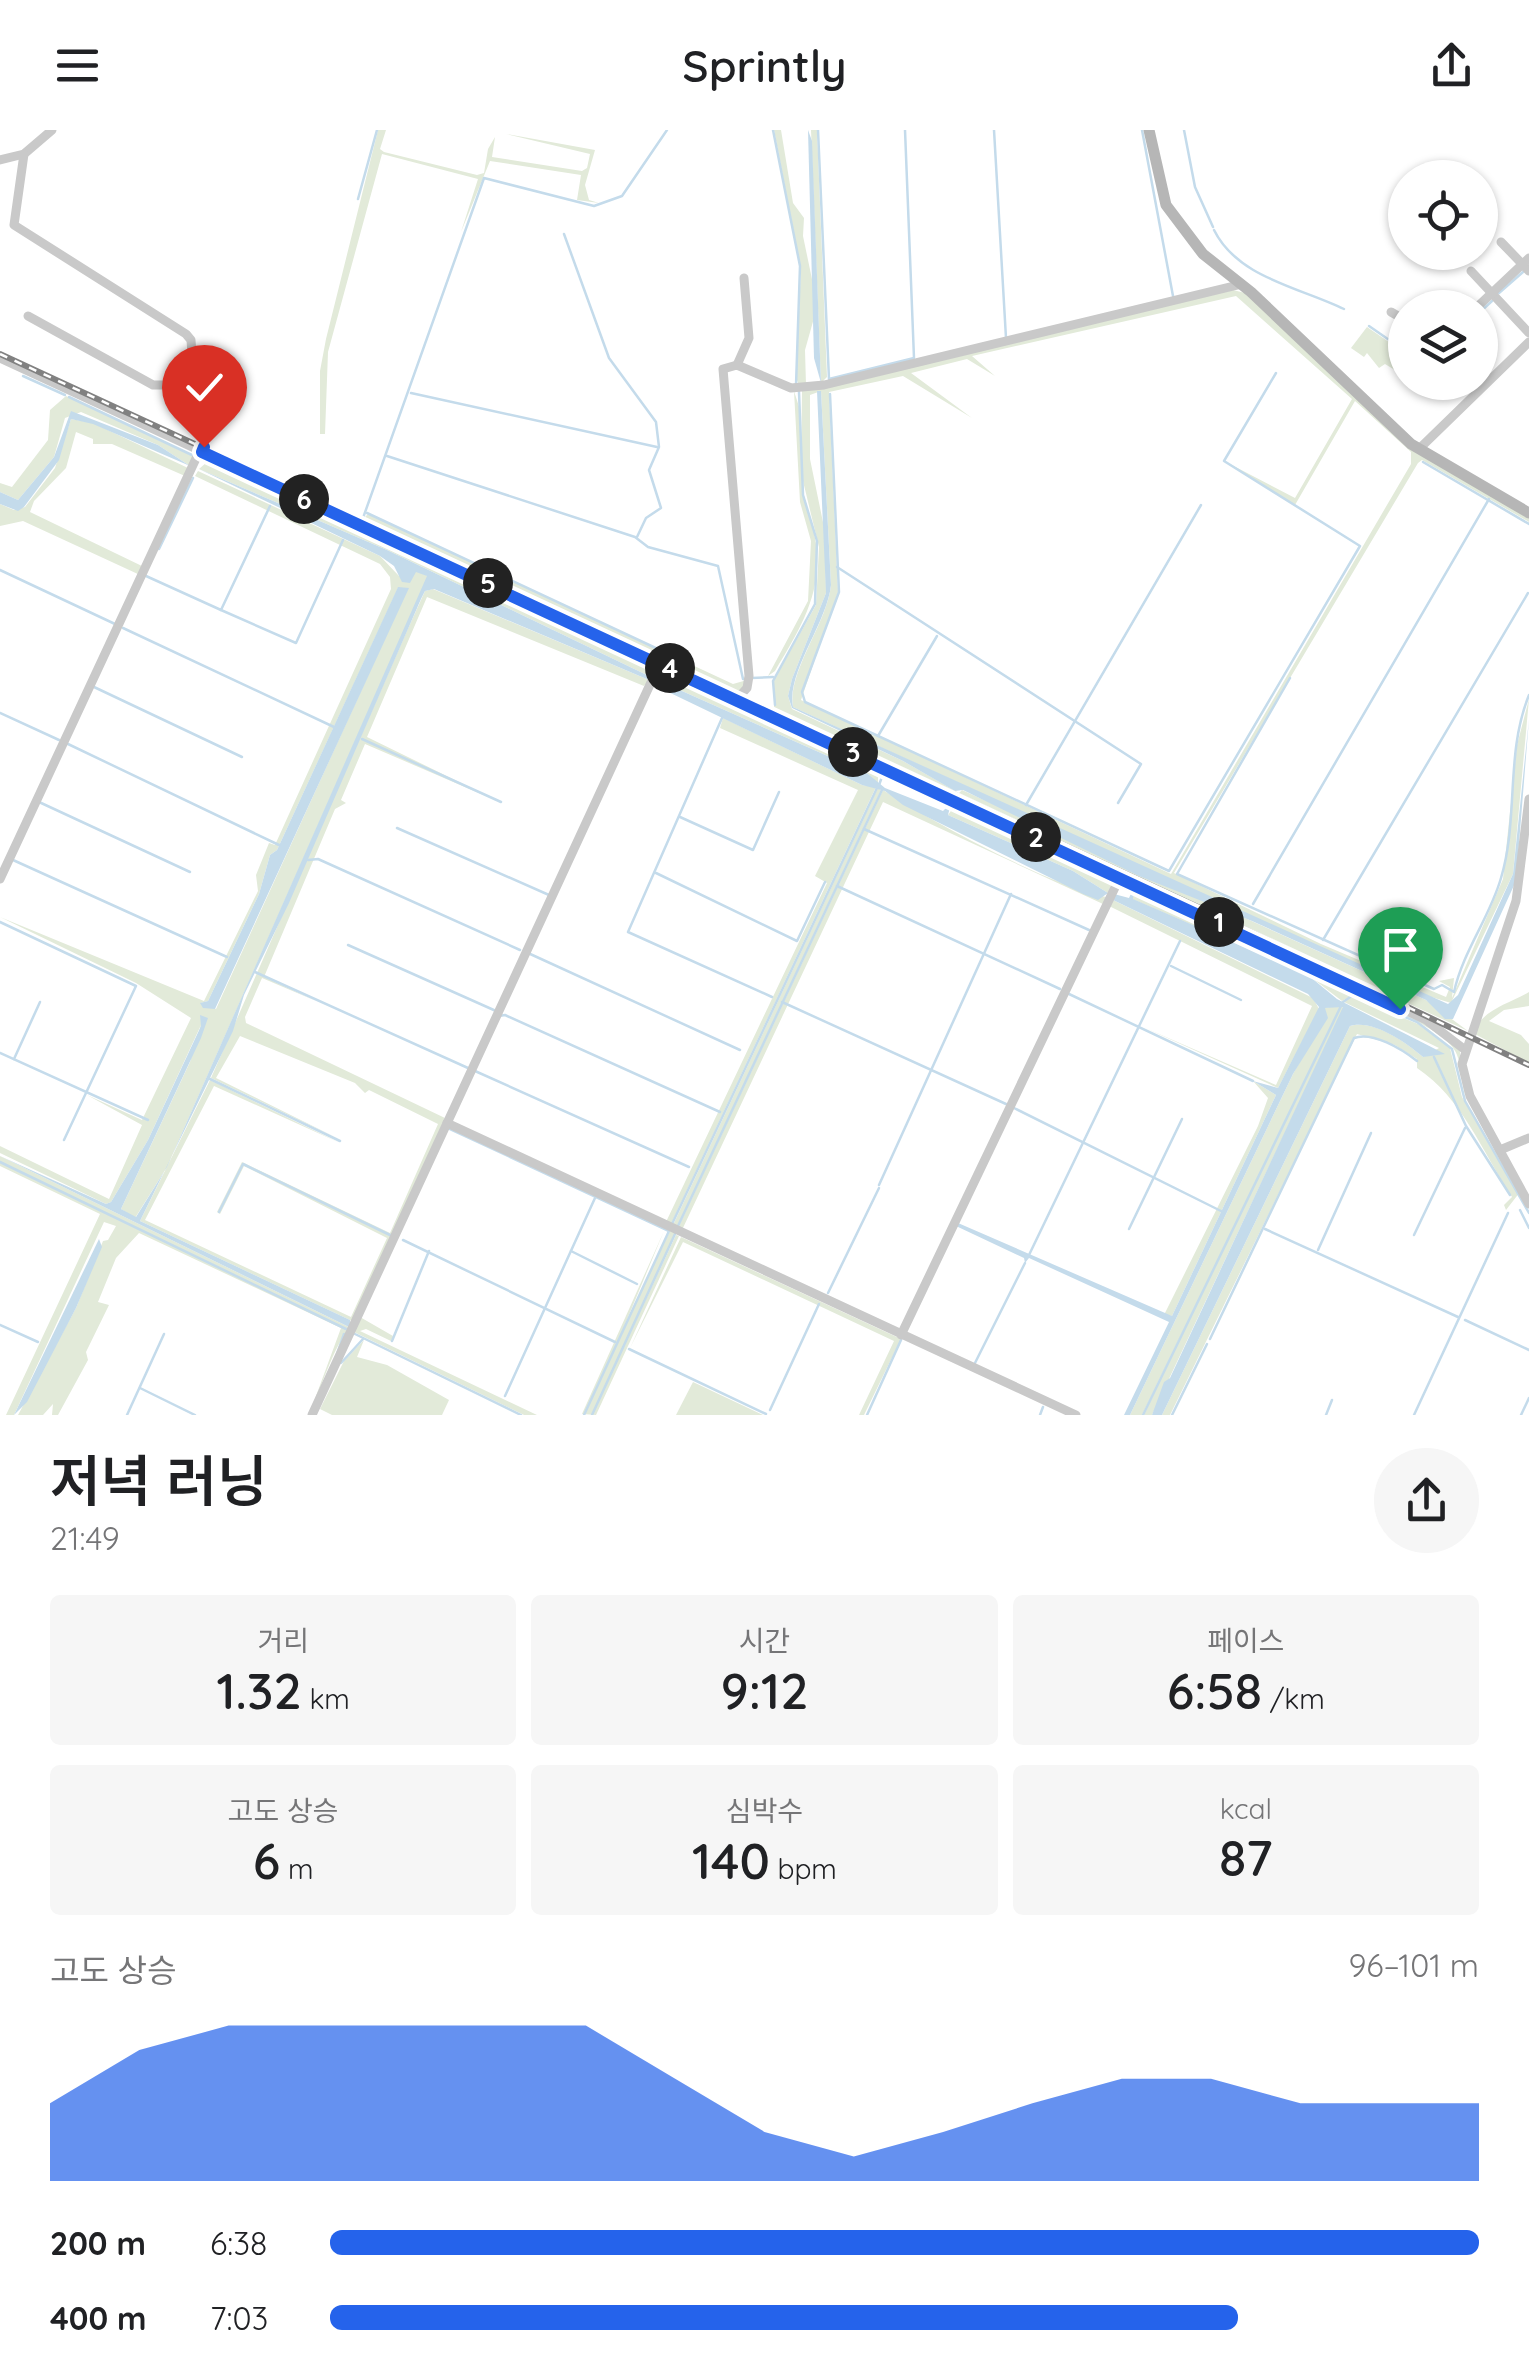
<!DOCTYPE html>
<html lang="ko">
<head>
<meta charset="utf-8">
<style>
  :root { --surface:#fff; --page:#f6f6f6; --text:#202124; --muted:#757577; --accent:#2563eb }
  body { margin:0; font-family:Quicksand,"Noto Sans KR",sans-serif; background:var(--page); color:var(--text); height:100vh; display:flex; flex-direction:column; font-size:38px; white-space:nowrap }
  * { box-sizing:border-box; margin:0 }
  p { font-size:32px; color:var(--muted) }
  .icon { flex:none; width:55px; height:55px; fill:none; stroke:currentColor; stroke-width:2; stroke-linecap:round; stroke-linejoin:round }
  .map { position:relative; height:1285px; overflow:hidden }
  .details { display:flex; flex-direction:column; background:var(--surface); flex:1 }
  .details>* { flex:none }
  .tools { position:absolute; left:1388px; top:30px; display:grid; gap:20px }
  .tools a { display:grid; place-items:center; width:110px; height:110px; border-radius:50%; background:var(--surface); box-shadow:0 2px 8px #0004; font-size:50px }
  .pin { position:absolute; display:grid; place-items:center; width:85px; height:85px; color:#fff; margin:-102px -42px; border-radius:50% 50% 50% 0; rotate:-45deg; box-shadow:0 0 10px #0007 }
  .pin .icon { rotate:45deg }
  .km { position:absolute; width:50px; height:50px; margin:-25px; border-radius:50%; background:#222; color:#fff; font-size:28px; line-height:50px; text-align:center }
  .round { display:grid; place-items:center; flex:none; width:105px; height:105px; border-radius:52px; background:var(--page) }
  .head { display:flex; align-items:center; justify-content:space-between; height:170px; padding:0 50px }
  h1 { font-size:55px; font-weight:600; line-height:75px }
  .stats { display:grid; grid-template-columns:repeat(3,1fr); gap:15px; height:170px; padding:10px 50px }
  .stats div { display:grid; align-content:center; border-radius:10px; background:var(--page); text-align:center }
  .stats b { font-size:50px; font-weight:600 }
  .stats small { font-size:28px; font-weight:400 }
  .stats p { font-size:28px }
  .chart { height:280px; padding:20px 50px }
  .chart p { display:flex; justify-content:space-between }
  .chart svg { width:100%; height:180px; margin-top:10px; fill:var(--accent); opacity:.7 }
  ul { padding:0 50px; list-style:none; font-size:32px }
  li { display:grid; grid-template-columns:160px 120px 1fr; align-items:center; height:75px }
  li i { height:25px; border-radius:12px; background:var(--accent) }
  header { display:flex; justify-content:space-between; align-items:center; height:130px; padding:0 50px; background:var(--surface); font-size:45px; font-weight:600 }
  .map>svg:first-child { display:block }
  .green { fill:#e2ead9; fill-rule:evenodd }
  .water { fill:#c4dbeb }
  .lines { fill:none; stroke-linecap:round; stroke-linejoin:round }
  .stream { stroke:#c4dbeb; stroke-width:2.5 }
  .street { stroke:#c9c9c9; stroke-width:9 }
  .secondary { stroke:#b6b6b6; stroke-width:11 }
  .rail-casing { stroke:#818181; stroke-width:6 }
  .rail { stroke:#fff; stroke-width:2.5; stroke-dasharray:8; stroke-linecap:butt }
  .route-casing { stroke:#fff; stroke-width:20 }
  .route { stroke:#2563eb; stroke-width:12 }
</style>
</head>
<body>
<header><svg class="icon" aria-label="menu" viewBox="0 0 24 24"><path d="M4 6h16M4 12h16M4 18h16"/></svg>Sprintly<svg class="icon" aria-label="share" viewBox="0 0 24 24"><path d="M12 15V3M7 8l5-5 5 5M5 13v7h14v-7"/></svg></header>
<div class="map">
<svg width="1529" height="1285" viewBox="0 0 1529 1285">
  <rect width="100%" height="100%" fill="#fff"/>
  <g class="green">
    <path d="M 378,0 L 386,0 L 380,19 L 384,22 L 477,45 L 484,43 L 488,19 L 495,7 L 492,27 L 582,41 L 587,38 L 590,24 L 506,4 L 595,20 L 585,55 L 589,70 L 599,73 L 577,70 L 581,45 L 490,31 L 461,102 L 478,49 L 382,24 L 328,222 L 325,304 L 320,304 L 320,241 L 326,209 Z"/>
    <path d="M 774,0 L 781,0 L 793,73 L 804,88 L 803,106 L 813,154 L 814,188 L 805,220 L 806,255 L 799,255 L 796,248 L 801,139 Z"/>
    <path d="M 811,0 L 817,0 L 827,247 L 821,253 Z"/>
    <path d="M 1233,160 L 1249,164 L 1410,315 L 1529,386 L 1529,392 L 1422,330 L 1418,333 L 1174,743 L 1321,814 L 1446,867 L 1450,857 L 1439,851 L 1454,848 L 1452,868 L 1503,749 L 1517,615 L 1529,569 L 1513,744 L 1451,873 L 1415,862 L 793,577 C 787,542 827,494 831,455 L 821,261 L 810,265 L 810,329 L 825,402 L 826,463 L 792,549 L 788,566 L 792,579 L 903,631 L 959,663 L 962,660 L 1426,870 L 1468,901 L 774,580 L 774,550 L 816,475 L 819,417 L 802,347 C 802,369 811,386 815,408 C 825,460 800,499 775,541 L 768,546 L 808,471 L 811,411 L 800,372 L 794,261 L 801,283 L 801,341 L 802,261 ZM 1236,166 L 1352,269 L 1295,368 L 1226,332 L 1295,375 L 1355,271 L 1411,322 L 1411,334 L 1171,744 L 801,570 L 838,462 L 829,262 L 903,246 L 972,288 L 911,243 L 967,229 L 995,246 L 972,226 Z"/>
    <path d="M 1367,197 L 1405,223 L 1403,245 L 1385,234 L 1379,238 L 1367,223 L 1364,227 L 1351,218 Z"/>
    <path d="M 66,266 L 194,327 L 190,336 L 158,315 L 81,282 L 65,288 L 54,327 L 18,370 L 0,362 L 0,353 L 12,357 L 48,310 L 50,280 Z"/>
    <path d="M 71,289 L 93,293 L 188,338 L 185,346 L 112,314 L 93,314 L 93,309 L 76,302 L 66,338 L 34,371 L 30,382 L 144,437 L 140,445 L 23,391 L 0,396 L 0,374 L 14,380 L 25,377 L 55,338 Z"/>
    <path d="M 207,332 L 655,539 L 651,547 L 387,420 L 199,339 Z"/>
    <path d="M 198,341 L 380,426 L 399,446 L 416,441 L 428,446 L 167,1037 L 135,1088 L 121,1079 L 190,932 L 201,895 L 148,1010 L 111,1072 L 106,1074 L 0,1023 L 0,1016 L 109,1069 L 142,995 L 87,965 L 142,990 L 191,888 L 136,853 L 0,787 L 204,871 L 258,761 L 256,745 L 269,713 L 275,715 L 391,459 L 390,447 L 380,434 L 195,346 ZM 398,458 L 408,458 L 216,879 L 201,873 L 208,871 L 259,764 L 270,725 L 277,720 Z"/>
    <path d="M 368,384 L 733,554 L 747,550 L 739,563 L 364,388 Z"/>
    <path d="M 433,459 L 649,550 L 644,556 L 427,467 L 367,607 L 502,673 L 365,614 L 341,670 L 346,673 L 335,679 L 264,847 L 316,871 L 262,848 L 245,887 L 246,893 L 445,988 L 352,1191 L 140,1091 L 210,950 L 340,1013 L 214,956 L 145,1090 L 351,1187 L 387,1108 L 244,1036 L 220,1084 L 217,1082 L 242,1032 L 390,1103 L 438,994 L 369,960 L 365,963 L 355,953 L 240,906 L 216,948 L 341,1010 L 211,948 L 406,503 L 425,461 Z"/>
    <path d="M 659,541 L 878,641 L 878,654 L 868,644 L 655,549 Z"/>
    <path d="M 723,588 L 862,655 L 876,657 L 671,1094 L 666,1092 L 827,753 L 815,746 L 858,660 L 720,598 Z"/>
    <path d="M 878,658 L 881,660 L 677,1097 L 673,1095 Z"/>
    <path d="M 883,660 C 936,694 1045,753 1106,767 L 1103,774 L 883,672 L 682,1100 L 678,1098 Z"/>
    <path d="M 956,674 L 1114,748 L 1108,763 L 1073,741 L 948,685 Z"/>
    <path d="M 1136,757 L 1425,893 L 1460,920 L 1461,946 L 1520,1062 L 1506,1080 L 1504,1075 L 1512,1067 C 1482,1021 1462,968 1417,938 L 1417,929 L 1395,915 L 1357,904 L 1170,1285 L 1162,1285 L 1350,896 C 1373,889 1406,912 1423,927 L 1439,918 L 1344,872 L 1350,866 L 1418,894 L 1450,918 L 1462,967 L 1518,1064 L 1465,964 C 1461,952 1462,937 1457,925 C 1448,899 1379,875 1354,864 L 1342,871 L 1308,845 L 1132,769 Z"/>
    <path d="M 1111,769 L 1313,868 L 1319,879 L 1278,958 L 1143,897 L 1276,955 L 1312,876 L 1109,776 Z"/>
    <path d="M 1529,862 L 1529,876 L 1504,880 L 1489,891 L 1521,905 L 1529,914 L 1529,933 L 1473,903 C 1484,878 1507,875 1529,862 Z"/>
    <path d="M 1339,875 L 1344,878 L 1337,892 L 1152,1285 L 1144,1285 L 1195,1176 L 1142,1285 L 1130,1285 L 1293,944 L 1323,891 L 1325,878 Z"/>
    <path d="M 1253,951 L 1276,965 L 1172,1186 L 1164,1185 L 1258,996 L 1268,968 Z"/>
    <path d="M 0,1026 L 351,1198 L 338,1227 L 348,1202 C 336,1210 318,1266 309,1285 L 341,1198 L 139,1103 L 116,1128 L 98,1172 L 109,1175 L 86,1222 L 88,1230 L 58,1285 L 52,1285 L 53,1274 L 43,1285 L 18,1285 L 76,1178 L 103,1111 L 108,1110 L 116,1096 L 104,1092 L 14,1285 L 6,1285 L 100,1084 L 0,1036 Z"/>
    <path d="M 664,1101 L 621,1204 L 670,1101 L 675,1103 L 599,1270 L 676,1105 L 679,1106 L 596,1285 L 582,1284 Z"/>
    <path d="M 681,1107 L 901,1209 L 864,1285 L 859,1285 L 894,1211 L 683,1112 L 630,1218 Z"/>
    <path d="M 360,1187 L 393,1206 L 391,1211 L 366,1199 L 360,1201 L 537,1285 L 524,1285 L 354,1202 Z"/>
    <path d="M 364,1210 L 357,1227 L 387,1235 L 449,1270 L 442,1285 L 332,1285 L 320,1279 L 344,1231 Z"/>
    <path d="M 693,1252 L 763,1285 L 676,1285 Z"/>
  </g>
  <g class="water">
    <path d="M 808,0 L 812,11 L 821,253 L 814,228 Z"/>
    <path d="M 817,261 L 821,261 L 831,455 C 827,493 786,543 793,577 L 1448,874 L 1458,865 L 1513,744 L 1529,589 L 1516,751 L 1453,889 L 1445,889 L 1426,870 L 1252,791 L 1139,746 L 963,660 L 955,661 L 903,631 L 792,578 L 788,566 L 792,549 L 826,463 Z"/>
    <path d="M 71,281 L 158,315 L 190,336 L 93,294 L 71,289 L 59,330 L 24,377 L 18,381 L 0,374 L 0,362 L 18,370 L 54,327 Z"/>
    <path d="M 199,339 L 387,420 L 651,547 L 649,550 L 434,459 L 425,461 L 421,469 L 289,773 L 244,865 L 233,901 L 140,1091 L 350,1190 L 351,1198 L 0,1026 L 106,1074 L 111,1072 L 148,1010 L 201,896 L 200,885 L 208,888 L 201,908 L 121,1079 L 136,1087 L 167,1037 L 427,446 L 416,442 L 410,453 L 402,452 L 394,436 L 380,426 Z"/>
    <path d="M 398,457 L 409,458 L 215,879 L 203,878 L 200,873 L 208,871 L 259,764 L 270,725 L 277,720 Z"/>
    <path d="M 655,549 L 868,644 L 885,658 L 943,681 L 951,673 L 948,685 L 1073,741 L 1108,763 L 1098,770 L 1083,764 L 903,675 L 885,661 L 862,655 L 660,558 Z"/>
    <path d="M 1134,757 L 1133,769 L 1308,845 L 1337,869 L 1445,924 L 1423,927 C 1406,912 1372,889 1350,896 L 1162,1285 L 1152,1285 L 1164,1252 L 1170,1248 L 1343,877 L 1325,878 L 1328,888 L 1293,944 L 1130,1285 L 1124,1285 L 1169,1192 L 1029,1128 L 1025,1133 L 1024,1128 L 956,1096 L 958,1093 L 1172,1186 L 1276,965 L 1253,951 L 1278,958 L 1319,877 L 1308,864 L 1111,769 L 1114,764 L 1129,768 Z"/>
    <path d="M 99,1109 L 102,1117 L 76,1178 L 27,1272 L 14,1285 Z"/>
  </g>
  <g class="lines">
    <g class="stream">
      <path d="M 773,0 L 800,136 L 796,255"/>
      <path d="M 818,0 L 829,249 L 914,228 L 905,0"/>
      <path d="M 994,0 L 1006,208"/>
      <path d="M 1142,0 L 1173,166"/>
      <path d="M 1184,0 L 1195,57 L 1213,97"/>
      <path d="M 358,69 L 377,0"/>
      <path d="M 1214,100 C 1238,148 1299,157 1344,179"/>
      <path d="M 564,104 L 609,228 L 656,292 L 659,317 L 649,340 L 661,378 L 646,388 L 637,407"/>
      <path d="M 1499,163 L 1523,142"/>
      <path d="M 1480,182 L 1492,171"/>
      <path d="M 1369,196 L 1405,221"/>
      <path d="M 23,246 L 65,265"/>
      <path d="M 411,263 L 657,317"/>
      <path d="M 830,264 L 839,462 L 802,562 L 805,572 L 1169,741 L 1360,416 L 1224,331 L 1276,243"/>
      <path d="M 69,267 L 194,326"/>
      <path d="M 387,326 L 635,407 L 648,417 L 718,436 L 743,549"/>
      <path d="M 202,330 L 655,538"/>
      <path d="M 1423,332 L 1529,394"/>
      <path d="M 367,383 L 660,520"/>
      <path d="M 363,388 L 484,48 L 594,76 L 622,66 L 667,0"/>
      <path d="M 159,419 L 193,348"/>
      <path d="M 837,437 L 1141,634 L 1118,673"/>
      <path d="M 0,440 L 115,494"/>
      <path d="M 146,446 L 221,480 L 270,376"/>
      <path d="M 221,480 L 296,513 L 343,410"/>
      <path d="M 123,498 L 334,597"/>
      <path d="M 662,540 L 878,640 L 882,647 L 879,655"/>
      <path d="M 751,548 L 773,547"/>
      <path d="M 1290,548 L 1177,744 L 1434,859 L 1442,855 L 1454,862 C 1463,821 1490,787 1501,748 C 1519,688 1505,624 1529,565"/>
      <path d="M 94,557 L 242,627"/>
      <path d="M 775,575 L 773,551 L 815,474 L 817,411 L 803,365 L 799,262"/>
      <path d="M 0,583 L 59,610"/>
      <path d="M 722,588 L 628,802 L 772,867"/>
      <path d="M 878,606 L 937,506"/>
      <path d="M 362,609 L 501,672"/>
      <path d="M 68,614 L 279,715"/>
      <path d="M 39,672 L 190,742"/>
      <path d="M 1026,675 L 1201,375"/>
      <path d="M 680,687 L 753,720 L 779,662"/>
      <path d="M 397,698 L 549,765"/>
      <path d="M 864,699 L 1089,800"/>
      <path d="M 13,730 L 227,827"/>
      <path d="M 308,730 L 318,729 L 520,820"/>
      <path d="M 656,743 L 797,811 L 825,752"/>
      <path d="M 837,756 L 1060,859"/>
      <path d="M 1253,774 L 1489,369"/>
      <path d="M 0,792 L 136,856 L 64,1010"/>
      <path d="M 1323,810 L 1528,463"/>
      <path d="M 348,815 L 496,881"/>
      <path d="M 528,823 L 740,920"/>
      <path d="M 1171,836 L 1241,870"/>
      <path d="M 255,842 L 468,938"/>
      <path d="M 1069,864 L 1253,951"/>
      <path d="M 782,872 L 1006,974"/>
      <path d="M 1343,872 L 1353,865 L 1417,892 L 1452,919 L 1465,971 L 1529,1083"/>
      <path d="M 499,886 L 505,885 L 720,982"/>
      <path d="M 0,923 L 148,990"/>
      <path d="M 1434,927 L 1466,996 L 1510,1065"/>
      <path d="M 14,929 L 40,872"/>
      <path d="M 475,941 L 689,1037"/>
      <path d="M 210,949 L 340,1011"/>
      <path d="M 1014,978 L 1223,1082"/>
      <path d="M 450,999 L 669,1101 L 584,1285"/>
      <path d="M 0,1032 L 346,1199"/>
      <path d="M 879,1055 L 1011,764"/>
      <path d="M 1520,1080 L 1529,1098"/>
      <path d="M 219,1082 L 243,1034 L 392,1106"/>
      <path d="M 672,1094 L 877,658"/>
      <path d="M 678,1096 L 882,660"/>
      <path d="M 1129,1099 L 1182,989"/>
      <path d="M 1265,1099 L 1458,1187"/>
      <path d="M 1414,1105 L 1465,998"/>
      <path d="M 403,1110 L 615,1212"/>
      <path d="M 1318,1120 L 1371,1003"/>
      <path d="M 571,1121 L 637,1154"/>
      <path d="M 1029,1125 L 1180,811"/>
      <path d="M 828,1163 L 879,1058"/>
      <path d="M 1465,1190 L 1529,1220"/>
      <path d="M 0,1195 L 38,1212"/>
      <path d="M 355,1204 L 521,1285"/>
      <path d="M 1210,1209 L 1354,908 C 1372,901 1402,919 1417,931"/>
      <path d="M 392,1211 L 429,1121"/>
      <path d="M 629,1219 L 766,1284"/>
      <path d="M 337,1224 L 344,1204"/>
      <path d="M 341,1233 L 363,1209"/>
      <path d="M 975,1233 L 1025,1133"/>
      <path d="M 140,1258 L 195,1285"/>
      <path d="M 505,1266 L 595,1068"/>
      <path d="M 770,1280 L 819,1174"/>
      <path d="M 127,1285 L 164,1204"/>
      <path d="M 592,1285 L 675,1104"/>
      <path d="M 867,1285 L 901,1210"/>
      <path d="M 1040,1285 L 1043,1277"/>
      <path d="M 1143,1285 L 1341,876"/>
      <path d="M 1172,1285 L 1207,1214"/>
      <path d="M 1326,1285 L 1332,1270"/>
      <path d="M 1414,1285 L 1508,1083"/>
      <path d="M 1521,1285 L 1529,1268"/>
    </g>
    <g class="street">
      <path d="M 0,30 L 24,24 L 52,0"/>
      <path d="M 1501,112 L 1529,141"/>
      <path d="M 1471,141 L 1529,203"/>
      <path d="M 1476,178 L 1529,128"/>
      <path d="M 1391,182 L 1405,190"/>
      <path d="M 28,186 L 153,255 L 181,255 L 205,265"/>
      <path d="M 0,228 L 1305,832 L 1426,890 L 1464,919"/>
      <path d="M 737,235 L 749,208 L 744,148"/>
      <path d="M 1419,319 L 1529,212"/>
      <path d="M 737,569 L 747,558 L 749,546 L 723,239 L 737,235 L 791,258 L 824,255 L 1242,154"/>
      <path d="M 1529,669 L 1516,771 L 1462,934 L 1470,966 L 1529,1074"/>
      <path d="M 0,749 L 220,277 L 219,269 L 194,253 L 191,210 L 186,204 L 14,95 L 24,24"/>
      <path d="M 447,993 L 1076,1285"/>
      <path d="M 1500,1020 L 1529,1008"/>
      <path d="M 901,1205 L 1120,747"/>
      <path d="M 312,1285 L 660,533"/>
    </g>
    <path class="secondary" d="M 1149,0 L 1166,75 L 1203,124 L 1251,162 L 1411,314 L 1529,383"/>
    <g class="rail-casing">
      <path id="rail" d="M 0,224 L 1202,779 L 1529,935"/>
    </g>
    <use href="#rail" class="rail"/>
  </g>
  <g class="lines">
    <g class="route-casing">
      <path id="route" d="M 204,317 L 202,322 L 1400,879"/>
    </g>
    <use href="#route" class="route"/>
  </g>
</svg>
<div class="tools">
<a><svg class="icon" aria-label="locate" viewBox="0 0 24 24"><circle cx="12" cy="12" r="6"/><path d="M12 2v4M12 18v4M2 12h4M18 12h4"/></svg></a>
<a><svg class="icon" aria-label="layers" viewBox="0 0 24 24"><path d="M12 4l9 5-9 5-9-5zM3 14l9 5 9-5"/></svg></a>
</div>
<div class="pin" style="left:1400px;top:879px;background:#1e9e55"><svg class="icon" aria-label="arrive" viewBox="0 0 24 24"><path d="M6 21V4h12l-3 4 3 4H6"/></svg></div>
<div class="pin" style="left:204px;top:317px;background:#d93025"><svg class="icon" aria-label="check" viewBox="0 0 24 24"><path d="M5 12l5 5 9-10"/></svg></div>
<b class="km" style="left:1219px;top:792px">1</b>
<b class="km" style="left:1036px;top:707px">2</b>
<b class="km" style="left:853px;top:622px">3</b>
<b class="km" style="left:670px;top:538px">4</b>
<b class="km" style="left:488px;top:453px">5</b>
<b class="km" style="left:304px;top:369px">6</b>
</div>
<section class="details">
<div class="head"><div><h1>저녁 러닝</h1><p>21:49</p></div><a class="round"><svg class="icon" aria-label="share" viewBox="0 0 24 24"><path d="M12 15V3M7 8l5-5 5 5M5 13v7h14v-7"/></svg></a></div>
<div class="stats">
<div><p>거리</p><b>1.32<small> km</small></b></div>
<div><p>시간</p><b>9:12</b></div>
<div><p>페이스</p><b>6:58<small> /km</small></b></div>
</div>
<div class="stats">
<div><p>고도 상승</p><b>6<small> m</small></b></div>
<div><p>심박수</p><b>140<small> bpm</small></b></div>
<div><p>kcal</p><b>87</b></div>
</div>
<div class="chart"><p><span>고도 상승</span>96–101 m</p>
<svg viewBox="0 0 160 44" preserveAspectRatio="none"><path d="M0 44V25L10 12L20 6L30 6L40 6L50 6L60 6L70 19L80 32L90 38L100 32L110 25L120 19L130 19L140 25L150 25L160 25V44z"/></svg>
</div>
<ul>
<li><b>200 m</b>6:38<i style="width:100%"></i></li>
<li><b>400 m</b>7:03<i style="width:79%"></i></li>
</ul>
</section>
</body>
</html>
